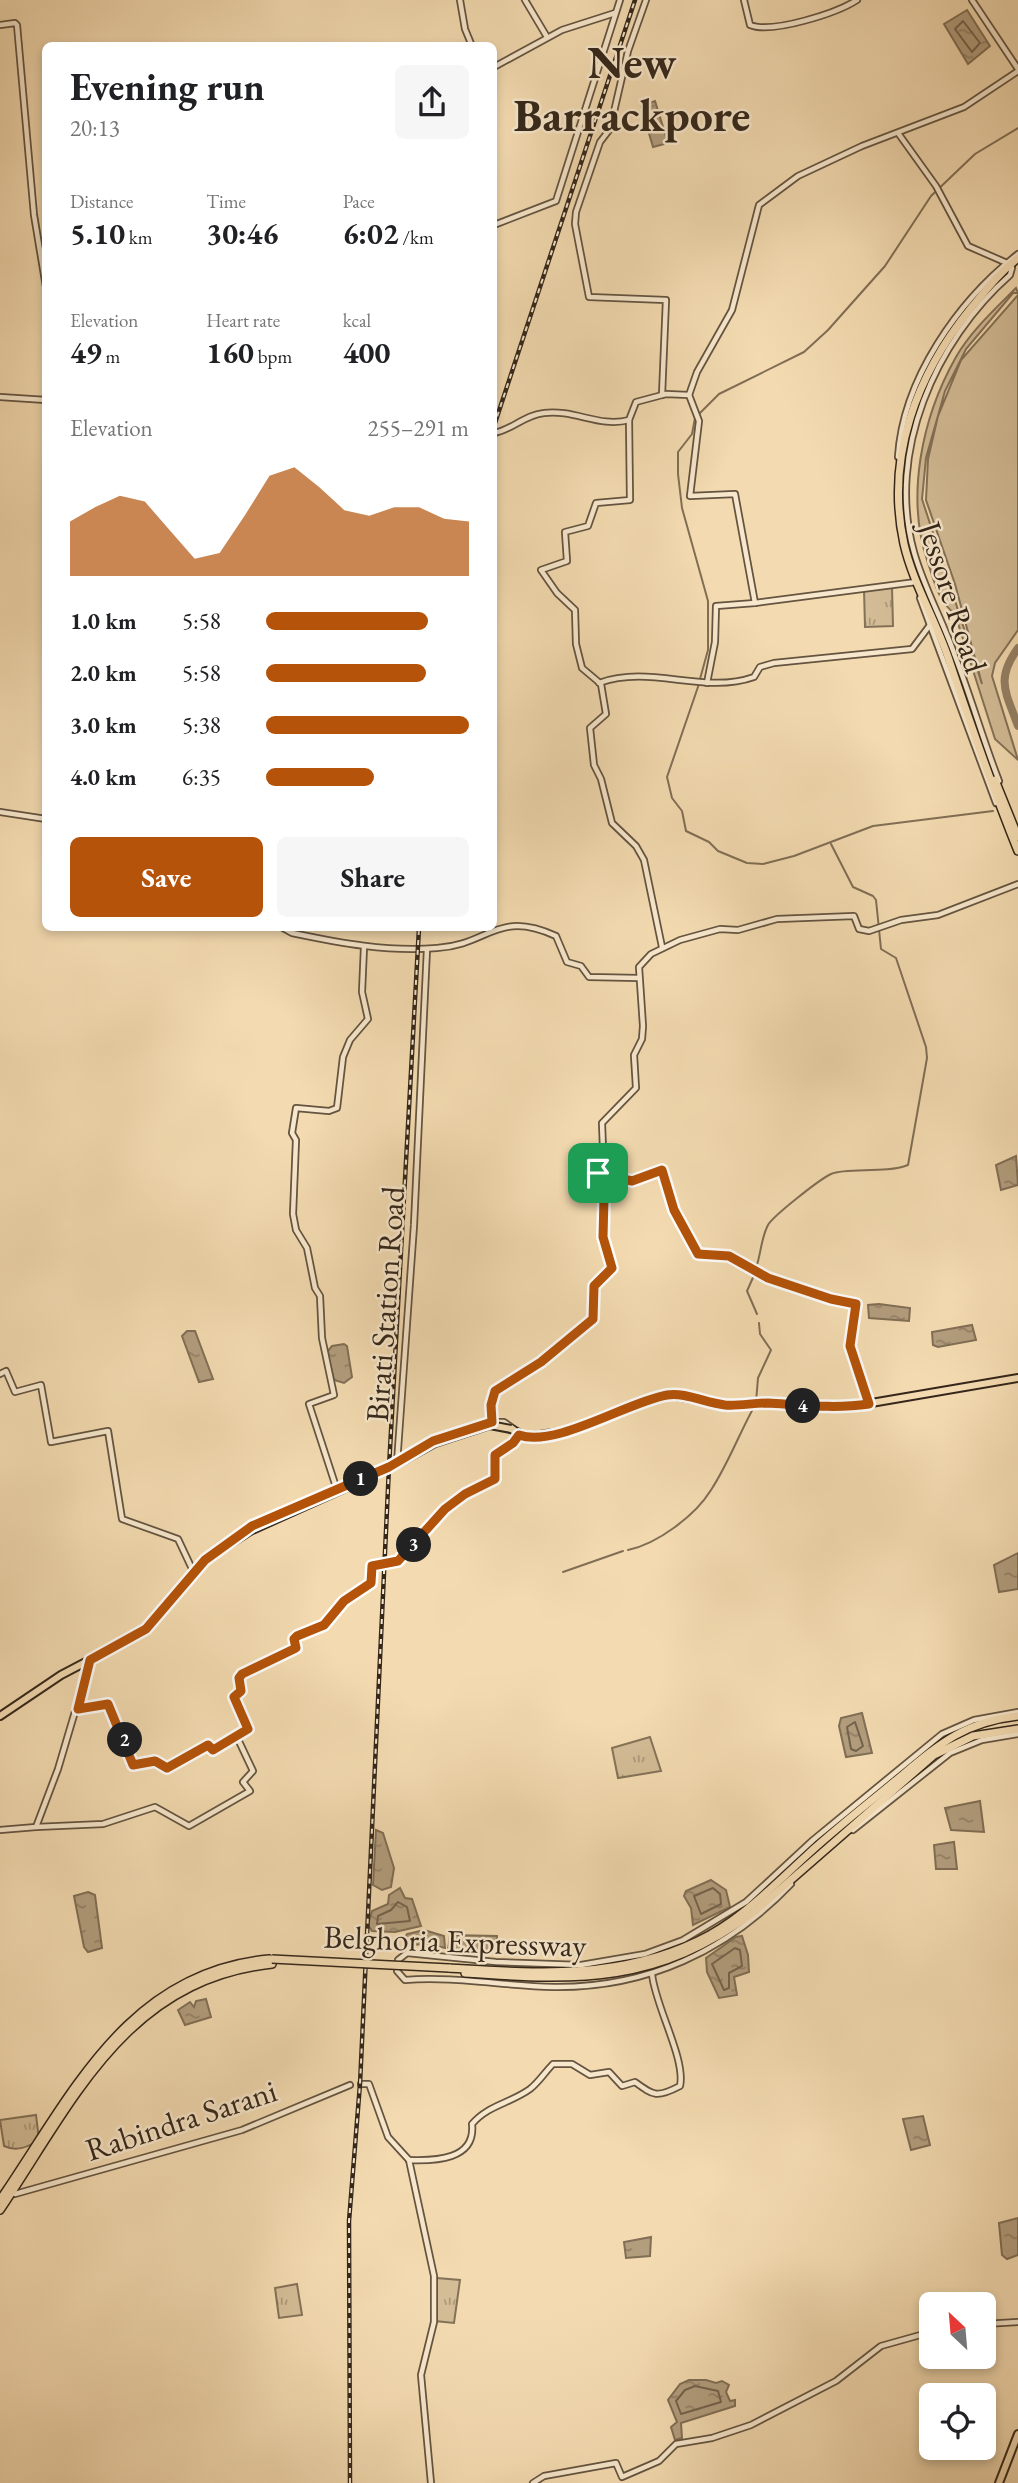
<!DOCTYPE html>
<html lang="en">
<head>
<meta charset="utf-8">
<style>
  :root { --surface:#fff; --page:#f6f6f6; --text:#202124; --muted:#757577; --accent:#b45309 }
  body { margin:0; font-family:"EB Garamond",serif; background:var(--page); color:var(--text); height:100vh; display:flex; flex-direction:column; font-size:26px; white-space:nowrap }
  * { box-sizing:border-box; margin:0 }
  p { font-size:23px; color:var(--muted) }
  .icon { flex:none; width:38px; height:38px; fill:none; stroke:currentColor; stroke-width:2; stroke-linecap:round; stroke-linejoin:round }
  .map { position:relative; flex:1; overflow:hidden }
  .sheet { position:absolute; left:42px; top:42px; width:455px; height:889px; display:flex; flex-direction:column; background:var(--surface); border-radius:10px; box-shadow:0 4px 10px #0003 }
  .sheet>* { flex:none }
  .needle { width:46px; rotate:334deg }
  .fabs { position:absolute; left:919px; top:2292px; display:grid; gap:14px }
  .fabs a { display:grid; place-items:center; width:77px; height:77px; border-radius:10px; background:var(--surface); box-shadow:0 4px 10px #0003; font-size:35px }
  .pin { position:absolute; display:grid; place-items:center; width:60px; height:60px; color:#fff; margin:-30px; border-radius:14px; box-shadow:0 4px 10px #0006 }
  .km { position:absolute; width:35px; height:35px; margin:-18px; border-radius:50%; background:#222; color:#fff; font-size:19px; line-height:35px; text-align:center }
  .round { display:grid; place-items:center; flex:none; width:74px; height:74px; border-radius:10px; background:var(--page) }
  .head { display:flex; align-items:center; justify-content:space-between; height:119px; padding:0 28px }
  h1 { font-size:38px; font-weight:700; line-height:52px }
  .figures { display:grid; grid-template-columns:repeat(3,1fr); gap:10px; height:119px; padding:7px 28px }
  .figures div { display:grid; align-content:center }
  .figures b { font-size:30px; font-weight:700 }
  .figures small { font-size:19px; font-weight:400 }
  .figures p { font-size:19px }
  .chart { height:196px; padding:14px 28px }
  .chart p { display:flex; justify-content:space-between }
  .chart svg { width:100%; height:126px; margin-top:7px; fill:var(--accent); opacity:.7 }
  .action { display:flex; gap:14px; margin-top:auto; padding:14px 28px }
  .action a { flex:1; height:80px; border-radius:10px; background:var(--accent); color:#fff; font-size:28px; font-weight:700; line-height:80px; text-align:center }
  .action a+a { background:var(--page); color:var(--text) }
  ul { padding:0 28px; list-style:none; font-size:23px }
  li { display:grid; grid-template-columns:112px 84px 1fr; align-items:center; height:52px }
  li i { height:18px; border-radius:9px; background:var(--accent) }
  .map>svg:first-child { display:block }
  .grass { fill:#d3bc96; stroke:#847258; stroke-width:2 }
  .park { fill:url(#park-tufts); stroke:#847258; stroke-width:2 }
  .water { fill:url(#water-ripples); stroke:#806e55; stroke-width:2 }
  .lines { fill:none; stroke-linecap:round; stroke-linejoin:round }
  .shore { stroke:#73624c; stroke-width:2 }
  .stream { stroke:#806e55; stroke-width:2 }
  .taxiway { stroke:#948065; stroke-width:8 }
  .tertiary-casing { stroke:#645440; stroke-width:8 }
  .secondary-casing { stroke:#34271a; stroke-width:9 }
  .primary-casing { stroke:#34271a; stroke-width:10 }
  .trunk-casing { stroke:#34271a; stroke-width:10 }
  .tertiary { stroke:#f7e7cc; stroke-width:4.5 }
  .secondary { stroke:#f7e7cc; stroke-width:5 }
  .primary { stroke:#f3dab0; stroke-width:6 }
  .trunk { stroke:#f3dab0; stroke-width:7 }
  .rail-casing { stroke:#34271a; stroke-width:4.5 }
  .rail { stroke:#f7e7cc; stroke-width:2; stroke-dasharray:5; stroke-linecap:butt }
  .primary-bridge-casing { stroke:#34271a; stroke-width:10; stroke-linecap:butt }
  .trunk-bridge-casing { stroke:#34271a; stroke-width:10; stroke-linecap:butt }
  .primary-bridge { stroke:#f3dab0; stroke-width:6 }
  .trunk-bridge { stroke:#f3dab0; stroke-width:7 }
  .route-casing { stroke:#fff; stroke-width:14 }
  .route { stroke:#b45309; stroke-width:9 }
  .labels { text-anchor:middle; stroke-width:5; stroke-linejoin:round; paint-order:stroke }
  .street-label { font-size:32px; fill:#34271a; stroke:#f7e7cc }
  .town-label { font-size:46px; font-weight:bold; fill:#34271a; stroke:#f7e7cc }
</style>
</head>
<body>
<div class="map">
<svg width="1018" height="2483" viewBox="0 0 1018 2483">
  <defs>
    <pattern id="park-tufts" width="24" height="20" patternUnits="userSpaceOnUse" patternTransform="scale(1.75)"><rect width="24" height="20" fill="#d3bc96"/><path d="M3 7l-1-3M5 7V3M7 7l1-3M15 17l-1-3M17 17v-4M19 17l1-3" fill="none" stroke="#ac997a"/></pattern>
    <pattern id="water-ripples" width="26" height="14" patternUnits="userSpaceOnUse" patternTransform="scale(1.75)"><rect width="26" height="14" fill="#b29d7d"/><path d="M2 4q2-2 4 0t4 0M15 11q2-2 4 0t4 0" fill="none" stroke="#928066"/></pattern>
  </defs>
  <rect width="100%" height="100%" fill="#f3dab0"/>
  <filter id="stains"><feTurbulence type="fractalNoise" baseFrequency=".00286" numOctaves="4"/><feColorMatrix values="0 0 0 0 .2 0 0 0 0 .09 0 0 0 0 .02 0 0 0 .5 -.17"/></filter>
  <radialGradient id="worn" r=".72"><stop offset=".6" stop-color="#630" stop-opacity="0"/><stop offset="1" stop-color="#630" stop-opacity=".3"/></radialGradient>
  <path class="grass" d="M 1016,288 L 1018,293 L 1013,293 L 966,349 L 945,391 L 926,458 L 922,499 L 982,684 L 955,584 L 926,500 L 928,459 L 938,416 L 961,360 L 1018,295 L 1018,630 L 995,663 L 992,676 L 1018,760 L 995,739 L 955,614 C 938,601 935,583 928,563 C 905,497 922,417 956,357 C 971,331 995,309 1016,288 Z"/>
  <g class="park">
    <path d="M 892,587 L 893,626 L 865,627 L 864,590 Z"/>
    <path d="M 650,1737 L 661,1771 L 618,1778 L 612,1748 Z"/>
    <path d="M 36,2115 L 39,2140 C 28,2147 17,2152 4,2146 L 0,2120 Z"/>
    <path d="M 437,2278 L 460,2280 L 454,2323 L 435,2321 Z"/>
    <path d="M 297,2284 L 302,2315 L 279,2318 L 275,2288 Z"/>
  </g>
  <g class="water">
    <path d="M 967,10 L 990,46 L 968,64 L 944,24 Z"/>
    <path d="M 655,101 L 668,143 L 653,147 L 641,106 Z"/>
    <path d="M 1016,1156 L 1018,1185 L 1001,1190 L 996,1165 Z"/>
    <path d="M 879,1304 L 910,1308 L 909,1321 L 869,1318 L 868,1305 Z"/>
    <path d="M 972,1325 L 976,1340 L 938,1347 L 933,1345 L 932,1332 Z"/>
    <path d="M 187,1331 L 195,1331 L 213,1379 L 199,1382 L 182,1336 Z"/>
    <path d="M 344,1344 L 347,1346 L 352,1377 L 344,1383 L 334,1380 L 327,1352 L 332,1346 Z"/>
    <path d="M 1018,1553 L 1018,1589 L 999,1592 L 994,1565 Z"/>
    <path d="M 862,1713 L 872,1753 L 846,1757 L 839,1726 L 841,1718 Z"/>
    <path d="M 980,1801 L 984,1832 L 951,1830 L 945,1808 Z"/>
    <path d="M 376,1830 L 383,1833 L 394,1868 L 391,1887 L 382,1890 L 373,1885 Z"/>
    <path d="M 954,1842 L 957,1869 L 936,1869 L 934,1845 Z"/>
    <path d="M 711,1880 L 726,1890 L 730,1907 L 693,1925 L 691,1908 L 684,1896 L 686,1891 Z"/>
    <path d="M 400,1888 L 405,1898 L 412,1899 L 421,1926 L 395,1932 L 372,1931 L 368,1925 L 372,1911 L 388,1904 L 389,1895 Z"/>
    <path d="M 88,1892 L 95,1895 L 102,1948 L 88,1952 L 84,1947 L 74,1896 Z"/>
    <path d="M 424,1930 L 444,1936 L 445,1948 L 428,1944 L 407,1945 L 403,1941 L 407,1934 Z"/>
    <path d="M 450,1935 L 497,1936 L 497,1952 L 457,1953 L 448,1950 Z"/>
    <path d="M 742,1936 L 748,1955 L 749,1972 L 734,1977 L 737,1995 L 719,1998 L 707,1972 L 706,1958 L 736,1937 Z"/>
    <path d="M 206,1999 L 211,2017 L 185,2025 L 178,2010 L 190,2002 L 194,2007 L 196,2001 Z"/>
    <path d="M 923,2116 L 930,2145 L 911,2150 L 903,2119 Z"/>
    <path d="M 1018,2218 L 1018,2255 L 1007,2259 L 1002,2255 L 999,2223 Z"/>
    <path d="M 651,2237 L 650,2256 L 626,2258 L 624,2242 Z"/>
    <path d="M 689,2380 L 706,2380 L 716,2383 L 722,2381 L 729,2385 L 726,2392 L 730,2401 L 735,2400 L 735,2406 L 681,2423 L 682,2438 L 675,2440 L 671,2427 L 677,2422 L 668,2400 L 680,2384 Z"/>
  </g>
  <g class="lines">
    <g class="shore">
      <path d="M 963,21 L 980,43 L 972,52 L 955,29 Z"/>
      <path d="M 855,1722 L 863,1746 L 856,1751 L 851,1749 L 847,1727 Z"/>
      <path d="M 713,1888 L 720,1894 L 721,1904 L 701,1914 L 694,1896 Z"/>
      <path d="M 398,1902 L 407,1907 L 410,1921 L 377,1924 L 378,1916 L 391,1910 Z"/>
      <path d="M 735,1948 L 740,1950 L 742,1966 L 729,1973 L 729,1988 L 724,1990 L 712,1964 Z"/>
      <path d="M 695,2386 L 718,2391 L 721,2402 L 681,2414 L 676,2401 L 685,2390 Z"/>
    </g>
    <g class="stream">
      <path d="M 699,414 L 719,394 L 804,352 L 828,330 L 885,266 L 931,196 L 975,154 L 1018,128"/>
      <path d="M 695,418 L 692,434 L 678,452 L 678,474 L 682,508 L 708,601 L 708,650 L 700,679"/>
      <path d="M 699,684 L 667,777 L 672,798 L 682,811 L 686,831 L 709,842 L 718,851 L 747,863 L 763,864 L 794,856 L 873,826 L 993,811"/>
      <path d="M 756,1268 C 761,1254 761,1238 768,1225 C 773,1216 820,1179 831,1174 C 848,1167 885,1174 908,1165 L 927,1058 L 926,1047 L 896,958 L 881,949 L 876,900 L 873,896 L 853,887 L 831,844"/>
      <path d="M 755,1273 L 747,1291 L 757,1314"/>
      <path d="M 756,1402 L 758,1378 L 771,1350 L 760,1334 L 759,1323"/>
      <path d="M 628,1550 C 657,1544 695,1516 711,1490 C 728,1464 739,1434 754,1407"/>
      <path d="M 563,1572 L 623,1551"/>
    </g>
    <path class="taxiway" d="M 1018,648 C 995,680 1006,692 1018,726"/>
    <g class="tertiary-casing">
      <g id="tertiary">
        <path d="M 460,0 L 465,29 L 472,46"/>
        <path d="M 525,0 L 547,37"/>
        <path d="M 646,0 L 628,51 L 610,129 L 600,142 L 576,212 L 575,224 L 589,297 L 666,300 L 662,395"/>
        <path d="M 744,0 L 750,25 C 772,34 837,13 857,0"/>
        <path d="M 972,0 L 1018,69"/>
        <path d="M 0,25 L 15,23 L 17,25 L 34,215 L 46,287"/>
        <path d="M 494,67 L 562,30 L 615,13"/>
        <path d="M 898,133 L 936,186 L 968,246 L 1007,263"/>
        <path d="M 494,225 L 556,201 L 620,0"/>
        <path d="M 689,395 L 697,372 L 732,310 L 759,205 L 798,176 L 862,146 L 964,107 L 1018,71"/>
        <path d="M 0,397 L 46,400"/>
        <path d="M 629,420 L 630,500 L 596,503 L 588,526 L 565,532 L 567,561 L 541,570 L 557,593 L 575,610 L 576,644 L 582,668 L 601,684 L 606,714 L 590,728 L 594,765 L 601,779 L 612,823 L 636,846 L 644,860 L 662,947"/>
        <path d="M 494,433 C 512,430 524,415 544,413 C 574,409 600,428 629,420 L 636,402 L 666,394 L 689,395 L 699,421 L 690,496 L 735,494 L 755,603"/>
        <path d="M 898,457 C 903,379 958,301 1018,254"/>
        <path d="M 920,598 L 996,803"/>
        <path d="M 599,683 C 651,664 703,695 754,677 L 760,667 L 774,663 L 912,649 L 930,625"/>
        <path d="M 707,683 L 715,642 L 716,606 L 755,603 L 916,582"/>
        <path d="M 999,781 C 983,740 971,697 955,656 C 943,621 924,588 914,552 C 886,453 935,341 1010,275 L 1012,268"/>
        <path d="M 0,812 L 46,819"/>
        <path d="M 283,928 L 292,933 C 340,943 387,952 437,948 C 489,945 497,909 556,936 L 567,962 L 581,966 L 589,977 L 639,978"/>
        <path d="M 598,1173 L 632,1181 L 662,1170 L 674,1210 L 698,1254 L 729,1256 L 768,1278 L 831,1299 L 856,1304 L 850,1346 L 869,1403"/>
        <path d="M 0,1374 L 6,1371 L 15,1392 L 41,1385 L 51,1442 L 108,1431 L 122,1519 L 178,1539 L 194,1573"/>
        <path d="M 490,1422 L 504,1422 L 514,1429"/>
        <path d="M 492,1422 L 491,1405 L 495,1391 L 541,1362 L 574,1332 L 590,1324 L 594,1286 L 612,1270 L 603,1236 L 605,1198 L 597,1168 L 603,1149 L 602,1123 L 636,1088 L 634,1055 L 642,1039 L 643,1026 L 639,967 L 651,954 L 680,940 L 720,929 L 738,930 L 777,919 L 854,916 L 859,929 L 869,931 L 901,920 L 938,915 L 1018,884"/>
        <path d="M 397,1463 L 414,1225 L 427,949"/>
        <path d="M 337,1490 L 309,1404 L 334,1395 L 322,1338 L 320,1296 L 315,1288 L 307,1248 L 296,1230 L 293,1214 L 296,1140 L 292,1133 L 296,1108 L 329,1111 L 337,1108 L 343,1057 L 350,1040 L 368,1019 L 362,992 L 364,947"/>
        <path d="M 78,1709 L 108,1704 L 135,1766 L 155,1761 L 167,1768 L 208,1745 L 213,1750 L 248,1729 L 234,1697 L 241,1691 L 239,1678 L 242,1674 L 296,1649 L 294,1639 L 297,1636 L 324,1625 L 344,1601 L 371,1582 L 372,1566 L 398,1561 L 445,1509 L 465,1494 L 495,1479 L 495,1455 L 513,1443 L 519,1435"/>
        <path d="M 36,1827 L 103,1824 L 155,1807 L 189,1826 L 250,1791 L 243,1782 L 253,1771 L 236,1735"/>
        <path d="M 0,1830 L 36,1827 L 58,1769 L 90,1661"/>
        <path d="M 853,1830 L 950,1753 L 982,1740 L 1018,1734"/>
        <path d="M 791,1884 C 727,1951 647,1988 554,1987 C 504,1986 454,1976 405,1980 L 397,1971 L 398,1960 L 407,1953 L 496,1962 L 581,1965 L 645,1954 L 683,1940 L 746,1902 L 813,1840 L 942,1734 L 974,1720 L 1018,1712"/>
        <path d="M 361,2084 L 369,2084 L 388,2137 L 409,2160 L 434,2276 L 434,2322 L 421,2375 L 431,2483"/>
        <path d="M 409,2160 C 435,2161 476,2160 472,2124 C 488,2105 511,2103 530,2089 C 539,2082 545,2072 553,2064 L 572,2064 L 590,2075 L 609,2072 L 622,2086 L 635,2082 C 654,2096 657,2098 680,2086 C 686,2059 655,2006 652,1974"/>
        <path d="M 15,2194 L 242,2130 L 350,2085"/>
        <path d="M 984,2324 L 1018,2322"/>
        <path d="M 533,2483 L 544,2476 L 616,2463 L 622,2477 L 659,2461 L 676,2444 L 712,2438 L 751,2425 L 836,2381 L 881,2346 L 931,2332"/>
      </g>
    </g>
    <g class="secondary-casing">
      <path id="secondary" d="M 248,1530 L 280,1514"/>
    </g>
    <g class="primary-casing">
      <g id="primary">
        <path d="M 511,1429 L 526,1437 L 567,1431 L 634,1404 L 671,1395 L 725,1405 L 763,1403 L 842,1408 L 1018,1378"/>
        <path d="M 0,1716 L 61,1675 L 143,1632 L 205,1560 L 250,1531"/>
        <path d="M 999,2483 L 1018,2434"/>
      </g>
    </g>
    <g class="trunk-casing">
      <g id="trunk">
        <path d="M 1018,258 C 999,273 986,290 971,308 C 917,374 885,457 904,544 C 913,583 935,619 948,657 C 970,723 992,787 1018,851"/>
        <path d="M 995,780 L 1018,837"/>
        <path d="M 449,1968 C 536,1973 617,1980 698,1941 C 740,1921 772,1887 806,1856 C 834,1830 865,1806 895,1781 C 936,1747 962,1722 1018,1716"/>
        <path d="M 465,1973 C 580,1981 657,1984 754,1912 L 934,1755 L 973,1736 L 1018,1729"/>
        <path d="M 0,2200 C 72,2095 127,1972 269,1959"/>
        <path d="M 0,2210 C 74,2100 126,1980 272,1964"/>
      </g>
    </g>
    <use href="#tertiary" class="tertiary"/>
    <use href="#secondary" class="secondary"/>
    <use href="#primary" class="primary"/>
    <use href="#trunk" class="trunk"/>
    <g class="rail-casing">
      <g id="rail">
        <path d="M 494,426 L 635,0"/>
        <path d="M 350,2483 L 349,2221 L 360,2084 L 389,1467 L 419,928"/>
      </g>
    </g>
    <use href="#rail" class="rail"/>
    <g class="primary-bridge-casing">
      <path id="primary-bridge" d="M 250,1531 L 392,1467 L 435,1443 L 490,1425 L 511,1429"/>
    </g>
    <g class="trunk-bridge-casing">
      <path id="trunk-bridge" d="M 272,1959 L 449,1968"/>
    </g>
    <use href="#primary-bridge" class="primary-bridge"/>
    <use href="#trunk-bridge" class="trunk-bridge"/>
  </g>
  <g class="lines">
    <g class="route-casing">
      <path id="route" d="M 662,1170 L 674,1210 L 698,1254 L 729,1256 L 768,1278 L 831,1299 L 856,1304 L 850,1346 L 869,1404 C 835,1409 802,1405 768,1403 C 753,1403 739,1406 725,1405 C 706,1403 685,1392 667,1395 C 627,1402 556,1448 519,1435 L 513,1443 L 495,1455 L 495,1479 L 465,1494 L 445,1509 L 398,1561 L 372,1566 L 371,1583 L 344,1601 L 324,1625 L 297,1636 L 294,1639 L 296,1648 L 242,1674 L 239,1678 L 241,1691 L 234,1697 L 248,1729 L 213,1750 L 208,1745 L 167,1768 L 155,1761 L 133,1765 L 108,1704 L 78,1709 L 90,1660 L 146,1629 L 205,1560 L 252,1526 L 389,1467 L 433,1441 L 492,1422 L 491,1405 L 495,1391 L 541,1362 L 593,1319 L 594,1286 L 612,1268 L 603,1237 L 604,1198 L 598,1173 L 632,1181 Z"/>
    </g>
    <use href="#route" class="route"/>
  </g>
  <g class="labels">
    <g class="street-label">
      <text transform="translate(953 597) rotate(72)" y="11">Jessore Road</text>
      <text transform="translate(385 1304) rotate(-86)" y="11">Birati Station Road</text>
      <text transform="translate(455 1941) rotate(2)" y="11">Belghoria Expressway</text>
      <text transform="translate(181 2120) rotate(-18)" y="11">Rabindra Sarani</text>
    </g>
    <g class="town-label">
      <text x="632" y="78">New<tspan x="632" dy="53">Barrackpore</tspan></text>
    </g>
  </g>
  <rect width="100%" height="100%" filter="url(#stains)"/>
  <rect width="100%" height="100%" fill="url(#worn)"/>
</svg>
<div class="fabs">
<a><svg class="needle" viewBox="-14 -14 28 28"><path d="M0-13l5 13h-10z" fill="#e53935"/><path d="M0 13l5-13h-10z" fill="#757577"/></svg></a>
<a><svg class="icon" aria-label="locate" viewBox="0 0 24 24"><circle cx="12" cy="12" r="6"/><path d="M12 2v4M12 18v4M2 12h4M18 12h4"/></svg></a>
</div>
<div class="pin" style="left:598px;top:1173px;background:#1e9e55"><svg class="icon" aria-label="arrive" viewBox="0 0 24 24"><path d="M6 21V4h12l-3 4 3 4H6"/></svg></div>
<b class="km" style="left:361px;top:1479px">1</b>
<b class="km" style="left:125px;top:1740px">2</b>
<b class="km" style="left:414px;top:1545px">3</b>
<b class="km" style="left:803px;top:1406px">4</b>
<section class="sheet">
<div class="head"><div><h1>Evening run</h1><p>20:13</p></div><a class="round"><svg class="icon" aria-label="share" viewBox="0 0 24 24"><path d="M12 15V3M7 8l5-5 5 5M5 13v7h14v-7"/></svg></a></div>
<div class="figures">
<div><p>Distance</p><b>5.10<small> km</small></b></div>
<div><p>Time</p><b>30:46</b></div>
<div><p>Pace</p><b>6:02<small> /km</small></b></div>
</div>
<div class="figures">
<div><p>Elevation</p><b>49<small> m</small></b></div>
<div><p>Heart rate</p><b>160<small> bpm</small></b></div>
<div><p>kcal</p><b>400</b></div>
</div>
<div class="chart"><p><span>Elevation</span>255–291 m</p>
<svg viewBox="0 0 160 44" preserveAspectRatio="none"><path d="M0 44V25L10 20L20 16L30 18L40 28L50 38L60 36L70 23L80 9L90 6L100 13L110 21L120 23L130 20L140 20L150 24L160 25V44z"/></svg>
</div>
<ul>
<li><b>1.0 km</b>5:58<i style="width:80%"></i></li>
<li><b>2.0 km</b>5:58<i style="width:79%"></i></li>
<li><b>3.0 km</b>5:38<i style="width:100%"></i></li>
<li><b>4.0 km</b>6:35<i style="width:53%"></i></li>
</ul>
<div class="action"><a>Save</a><a>Share</a></div>
</section>
</div>
</body>
</html>
